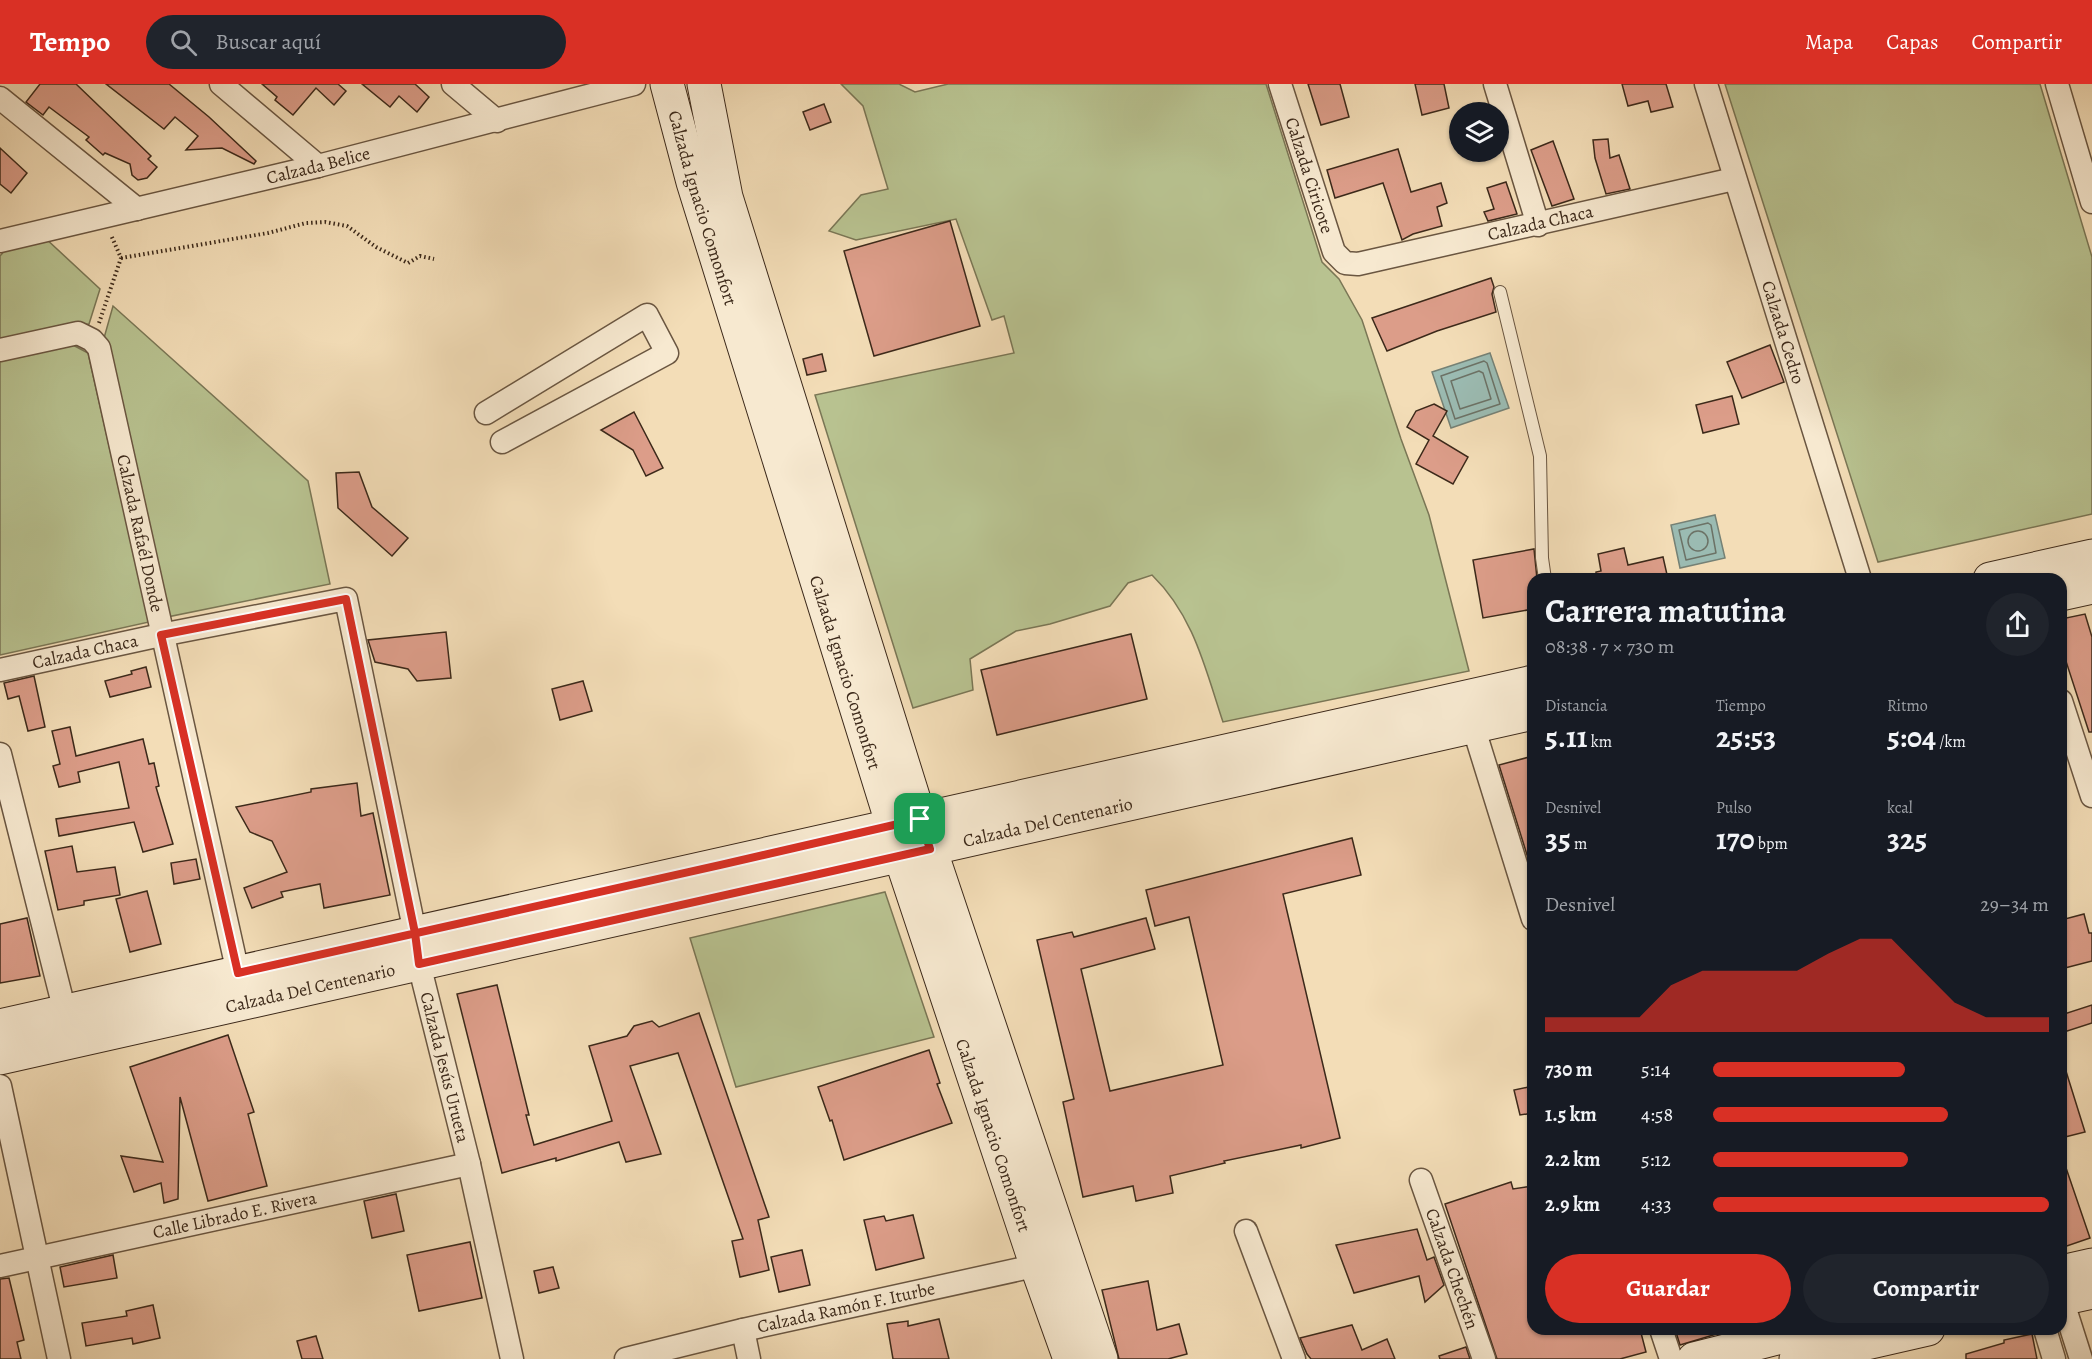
<!DOCTYPE html>
<html lang="es">
<head>
<meta charset="utf-8">
<style>
  :root { --surface:#171b24; --page:#20242c; --text:#f1f3f6; --muted:#9ea1a6; --accent:#d93025 }
  body { margin:0; font-family:Alegreya,serif; background:var(--page); color:var(--text); height:100vh; display:flex; flex-direction:column; font-size:22px; white-space:nowrap }
  * { box-sizing:border-box; margin:0 }
  p { font-size:20px; color:var(--muted) }
  .icon { flex:none; width:33px; height:33px; fill:none; stroke:currentColor; stroke-width:2; stroke-linecap:round; stroke-linejoin:round }
  .map { position:relative; flex:1; overflow:hidden }
  .sheet { position:absolute; left:1527px; top:489px; width:540px; height:762px; display:flex; flex-direction:column; background:var(--surface); border-radius:18px; box-shadow:0 2px 4px #0004 }
  .sheet>* { flex:none }
  .buttons { position:absolute; left:1449px; top:18px; display:grid; gap:12px }
  .buttons a { display:grid; place-items:center; width:60px; height:60px; border-radius:50%; background:var(--surface); box-shadow:0 2px 4px #0004; font-size:30px }
  .pin { position:absolute; display:grid; place-items:center; width:51px; height:51px; color:#fff; margin:-26px; border-radius:12px; box-shadow:0 3px 9px #0006 }
  .round { display:grid; place-items:center; flex:none; width:63px; height:63px; border-radius:32px; background:var(--page) }
  .summary { display:flex; align-items:center; justify-content:space-between; height:102px; padding:0 18px }
  h1 { font-size:33px; font-weight:700; line-height:45px }
  .figures { display:grid; grid-template-columns:repeat(3,1fr); gap:9px; height:102px; padding:6px 18px }
  .figures div { display:grid; align-content:center }
  .figures b { font-size:30px; font-weight:700 }
  .figures small { font-size:16px; font-weight:400 }
  .figures p { font-size:16px }
  .chart { height:168px; padding:12px 18px }
  .chart p { display:flex; justify-content:space-between }
  .chart svg { width:100%; height:108px; margin-top:6px; fill:var(--accent); opacity:.7 }
  .primary-button { display:flex; gap:12px; margin-top:auto; padding:12px 18px }
  .primary-button a { flex:1; height:69px; border-radius:36px; background:var(--accent); color:#fff; font-size:24px; font-weight:700; line-height:69px; text-align:center }
  .primary-button a+a { background:var(--page); color:var(--text) }
  ul { padding:0 18px; list-style:none; font-size:20px }
  li { display:grid; grid-template-columns:96px 72px 1fr; align-items:center; height:45px }
  li i { height:15px; border-radius:8px; background:var(--accent) }
  header { display:flex; align-items:center; gap:36px; box-sizing:border-box; height:84px; padding:0 30px; background:var(--accent); color:#fff }
  header strong { font-size:28px }
  nav { display:flex; gap:33px; margin-inline-start:auto; font-size:21px }
  .search { width:420px; height:54px; background:var(--page); display:flex; align-items:center; gap:15px; box-sizing:border-box; padding:0 21px; border-radius:33px; color:var(--muted); font-size:22px }
  .map>svg:first-child { display:block }
  .green { fill:#b8c290; stroke:#7a7655; stroke-width:1.5 }
  .water { fill:#9bbbb2; stroke:#758175; stroke-width:1.5 }
  .lines { fill:none; stroke-linecap:round; stroke-linejoin:round }
  .shore { stroke:#6c7266; stroke-width:1.5 }
  .building { fill:#dc9d89; stroke:#3c291a; stroke-width:1.5 }
  .lane-casing { stroke:#6a5641; stroke-width:14 }
  .street-casing { stroke:#6a5641; stroke-width:25 }
  .secondary-casing { stroke:#3c291a; stroke-width:35 }
  .path { stroke:#3c291a; stroke-width:4; stroke-dasharray:1.5 3; stroke-linecap:butt }
  .lane { stroke:#f7e9d0; stroke-width:12 }
  .street { stroke:#f7e9d0; stroke-width:22 }
  .secondary { stroke:#f7e9d0; stroke-width:33 }
  .route-casing { stroke:#fff; stroke-width:12 }
  .route { stroke:#d93025; stroke-width:8 }
  .labels { text-anchor:middle; stroke-width:5; stroke-linejoin:round; paint-order:stroke }
  .street-label { font-size:18px; fill:#3c291a; stroke:#f7e9d0 }
</style>
</head>
<body>
<header>
<strong>Tempo</strong>
<div class="search"><svg class="icon" aria-label="search" viewBox="0 0 24 24"><circle cx="10" cy="10" r="6"/><path d="M15 15l6 6"/></svg>Buscar aquí</div>
<nav><a>Mapa</a><a>Capas</a><a>Compartir</a></nav>
</header>
<div class="map">
<svg width="2092" height="1275" viewBox="0 0 2092 1275">
  <rect width="100%" height="100%" fill="#f3ddb7"/>
  <filter id="stains"><feTurbulence type="fractalNoise" baseFrequency=".00333" numOctaves="4"/><feColorMatrix values="0 0 0 0 .2 0 0 0 0 .09 0 0 0 0 .02 0 0 0 .5 -.17"/></filter>
  <radialGradient id="worn" r=".72"><stop offset=".6" stop-color="#630" stop-opacity="0"/><stop offset="1" stop-color="#630" stop-opacity=".3"/></radialGradient>
  <g class="green">
    <path d="M 841,0 L 899,0 L 915,8 L 948,0 L 1266,0 L 1322,178 L 1339,195 L 1362,236 L 1401,355 L 1429,431 L 1469,587 L 1223,638 C 1205,584 1194,532 1152,491 L 1128,499 L 1110,522 L 1050,540 L 1016,547 L 970,575 L 973,606 L 913,624 L 815,311 L 1014,269 L 1004,232 L 992,236 L 956,135 L 856,156 L 829,147 L 861,111 L 888,105 L 863,22 Z"/>
    <path d="M 1725,0 L 2040,0 L 2092,173 L 2092,430 L 1878,478 Z"/>
    <path d="M 29,139 L 100,205 L 89,240 L 0,257 L 0,172 Z"/>
    <path d="M 113,222 L 308,397 L 330,500 L 167,533 L 104,254 Z"/>
    <path d="M 71,260 L 88,269 L 149,538 L 0,571 L 0,275 Z"/>
    <path d="M 885,808 L 934,953 L 736,1003 L 690,854 Z"/>
  </g>
  <g class="water">
    <path d="M 1490,269 L 1509,324 L 1451,344 L 1432,288 Z"/>
    <path d="M 1715,431 L 1725,474 L 1680,484 L 1671,441 Z"/>
  </g>
  <g class="lines">
    <g class="shore">
      <path d="M 1484,277 L 1487,279 L 1500,320 L 1455,335 L 1441,292 Z"/>
      <path d="M 1479,287 L 1483,289 L 1491,315 L 1460,325 L 1451,297 Z"/>
      <path d="M 1708,439 L 1711,441 L 1716,469 L 1686,476 L 1679,446 Z"/>
      <circle cx="1698" cy="457" r="10"/>
    </g>
  </g>
  <g class="building">
    <path d="M 40,0 L 76,0 L 151,72 L 148,75 L 157,83 L 147,94 L 138,96 L 132,91 L 130,80 L 105,69 L 103,71 L 86,56 L 89,53 L 49,23 L 43,31 L 26,18 Z"/>
    <path d="M 106,0 L 169,0 L 209,33 L 256,77 L 254,80 L 222,64 L 186,66 L 198,52 L 175,33 L 164,45 Z"/>
    <path d="M 262,0 L 338,0 L 346,7 L 334,21 L 316,4 L 293,31 L 275,16 L 277,13 Z"/>
    <path d="M 362,0 L 415,0 L 429,13 L 417,28 L 399,12 L 390,23 Z"/>
    <path d="M 1308,0 L 1340,0 L 1349,33 L 1321,41 Z"/>
    <path d="M 1415,0 L 1444,0 L 1449,24 L 1422,31 Z"/>
    <path d="M 1622,0 L 1666,0 L 1673,23 L 1651,28 L 1648,17 L 1628,22 Z"/>
    <path d="M 824,20 L 831,38 L 810,46 L 803,28 Z"/>
    <path d="M 1608,55 L 1610,74 L 1619,71 L 1630,105 L 1606,110 L 1595,74 L 1593,56 Z"/>
    <path d="M 1553,57 L 1574,115 L 1552,122 L 1531,66 Z"/>
    <path d="M 0,64 L 27,89 L 11,109 L 0,100 Z"/>
    <path d="M 1398,65 L 1411,108 L 1441,99 L 1447,119 L 1437,123 L 1442,142 L 1413,150 L 1402,156 L 1383,99 L 1335,114 L 1327,86 Z"/>
    <path d="M 1506,98 L 1517,130 L 1488,137 L 1484,128 L 1494,125 L 1487,104 Z"/>
    <path d="M 950,137 L 980,242 L 874,272 L 844,167 Z"/>
    <path d="M 1491,194 L 1494,203 L 1492,210 L 1496,228 L 1437,247 L 1387,267 L 1372,234 Z"/>
    <path d="M 1770,261 L 1784,298 L 1742,314 L 1727,278 Z"/>
    <path d="M 822,270 L 826,287 L 807,291 L 803,275 Z"/>
    <path d="M 1732,312 L 1739,340 L 1703,349 L 1696,321 Z"/>
    <path d="M 1434,320 L 1447,327 L 1433,352 L 1468,373 L 1453,400 L 1416,380 L 1429,356 L 1407,343 L 1416,327 Z"/>
    <path d="M 634,328 L 663,384 L 646,392 L 633,366 L 601,346 Z"/>
    <path d="M 359,388 L 372,423 L 408,454 L 392,472 L 338,424 L 336,389 Z"/>
    <path d="M 1624,464 L 1628,481 L 1663,473 L 1668,495 L 1596,495 L 1596,488 L 1601,487 L 1598,470 Z"/>
    <path d="M 1534,465 L 1537,495 L 1533,495 L 1533,525 L 1483,534 L 1473,476 Z"/>
    <path d="M 2085,530 L 2092,553 L 2092,648 L 2089,648 L 2061,562 L 2061,535 Z"/>
    <path d="M 446,548 L 451,594 L 417,597 L 408,585 L 375,578 L 368,556 Z"/>
    <path d="M 1131,550 L 1147,615 L 997,651 L 981,586 Z"/>
    <path d="M 146,583 L 151,603 L 110,613 L 105,597 L 132,590 L 131,587 Z"/>
    <path d="M 34,592 L 45,643 L 28,647 L 19,612 L 8,615 L 4,599 Z"/>
    <path d="M 583,597 L 592,627 L 560,636 L 552,605 Z"/>
    <path d="M 70,643 L 76,672 L 143,655 L 149,680 L 154,679 L 159,702 L 156,703 L 173,760 L 143,768 L 134,738 L 59,752 L 56,735 L 129,724 L 119,678 L 78,688 L 80,698 L 59,703 L 53,682 L 60,680 L 52,647 Z"/>
    <path d="M 1533,672 L 1533,790 L 1499,681 Z"/>
    <path d="M 357,699 L 361,732 L 373,729 L 390,811 L 324,824 L 320,800 L 281,808 L 283,813 L 252,824 L 244,804 L 287,788 L 272,757 L 250,748 L 236,723 L 311,708 L 311,705 Z"/>
    <path d="M 1352,754 L 1361,791 L 1283,810 L 1340,1054 L 1301,1064 L 1301,1061 L 1224,1077 L 1225,1079 L 1170,1092 L 1173,1109 L 1136,1117 L 1133,1102 L 1083,1113 L 1063,1018 L 1074,1015 L 1037,856 L 1072,848 L 1074,853 L 1146,834 L 1155,865 L 1081,885 L 1110,1007 L 1223,981 L 1189,833 L 1155,842 L 1146,806 Z"/>
    <path d="M 72,762 L 77,788 L 115,783 L 120,811 L 84,817 L 84,821 L 58,826 L 45,767 Z"/>
    <path d="M 196,775 L 200,795 L 174,800 L 171,779 Z"/>
    <path d="M 147,807 L 161,860 L 130,868 L 116,815 Z"/>
    <path d="M 2084,830 L 2089,849 L 2092,849 L 2092,877 L 2061,885 L 2061,836 Z"/>
    <path d="M 27,834 L 40,892 L 0,899 L 0,840 Z"/>
    <path d="M 497,901 L 529,1031 L 526,1031 L 534,1061 L 612,1037 L 589,962 L 627,952 L 634,942 L 652,937 L 659,943 L 699,929 L 769,1133 L 758,1136 L 769,1186 L 740,1193 L 732,1157 L 743,1155 L 678,969 L 630,982 L 661,1070 L 626,1078 L 619,1058 L 556,1077 L 556,1074 L 502,1089 L 457,910 Z"/>
    <path d="M 2092,921 L 2092,939 L 2061,949 L 2061,931 Z"/>
    <path d="M 228,951 L 254,1028 L 248,1030 L 267,1102 L 208,1117 L 180,1013 L 178,1115 L 164,1119 L 161,1099 L 134,1108 L 121,1072 L 163,1078 L 130,983 Z"/>
    <path d="M 929,966 L 940,999 L 937,1000 L 952,1039 L 844,1076 L 832,1036 L 830,1037 L 818,1003 Z"/>
    <path d="M 2065,984 L 2085,1048 L 2061,1054 L 2061,985 Z"/>
    <path d="M 1533,1002 L 1533,1029 L 1520,1031 L 1514,1006 Z"/>
    <path d="M 2064,1078 L 2090,1154 L 2061,1164 L 2061,1079 Z"/>
    <path d="M 1511,1098 L 1513,1105 L 1533,1102 L 1533,1245 L 1640,1245 L 1646,1268 L 1620,1275 L 1497,1275 L 1445,1120 Z"/>
    <path d="M 396,1110 L 404,1147 L 372,1154 L 364,1117 Z"/>
    <path d="M 913,1131 L 924,1174 L 876,1186 L 864,1136 L 884,1132 L 886,1137 Z"/>
    <path d="M 1417,1145 L 1427,1176 L 1434,1173 L 1444,1201 L 1425,1218 L 1419,1192 L 1354,1209 L 1336,1161 Z"/>
    <path d="M 470,1158 L 482,1214 L 419,1227 L 407,1171 Z"/>
    <path d="M 802,1166 L 810,1201 L 779,1208 L 771,1173 Z"/>
    <path d="M 113,1171 L 117,1194 L 64,1203 L 60,1183 Z"/>
    <path d="M 553,1183 L 559,1204 L 539,1209 L 534,1187 Z"/>
    <path d="M 9,1194 L 24,1256 L 17,1258 L 21,1275 L 0,1275 L 0,1195 Z"/>
    <path d="M 1148,1197 L 1157,1246 L 1179,1240 L 1187,1270 L 1168,1275 L 1119,1275 L 1102,1206 Z"/>
    <path d="M 153,1221 L 160,1254 L 133,1260 L 132,1254 L 86,1262 L 82,1239 L 127,1232 L 126,1227 Z"/>
    <path d="M 939,1235 L 949,1275 L 893,1275 L 887,1240 L 908,1237 L 908,1242 Z"/>
    <path d="M 1352,1241 L 1362,1266 L 1387,1255 L 1395,1275 L 1311,1275 L 1307,1270 L 1300,1254 Z"/>
    <path d="M 1675,1245 L 1720,1245 L 1720,1249 L 1680,1261 Z"/>
    <path d="M 2032,1250 L 2037,1275 L 1966,1275 L 1966,1270 L 2004,1259 L 2004,1256 Z"/>
    <path d="M 316,1252 L 323,1275 L 302,1275 L 297,1257 Z"/>
    <path d="M 1466,1263 L 1470,1275 L 1440,1275 L 1439,1272 Z"/>
  </g>
  <g class="lines">
    <g class="lane-casing">
      <path id="lane" d="M 1500,208 L 1540,372 L 1542,474 L 1545,495"/>
    </g>
    <g class="street-casing">
      <g id="street">
        <path d="M 221,0 L 318,82"/>
        <path d="M 453,0 L 497,37"/>
        <path id="s1" d="M 1280,0 L 1334,168 L 1345,179 L 1358,180 L 1734,95"/>
        <path d="M 1495,0 L 1538,141"/>
        <path id="s2" d="M 1706,0 L 1860,495"/>
        <path d="M 2057,0 L 2092,118"/>
        <path d="M 0,14 L 137,125"/>
        <path id="s3" d="M 0,157 L 318,82 L 634,0"/>
        <path id="s4" d="M 0,266 L 78,249 L 92,256 L 99,264 L 238,889"/>
        <path d="M 486,329 L 647,231 L 667,269 L 502,358"/>
        <path id="s5" d="M 0,586 L 161,551 L 346,515 L 415,849 L 419,880 L 469,1080 L 512,1275"/>
        <path d="M 2061,617 L 2092,712"/>
        <path d="M 1473,642 L 1533,835"/>
        <path d="M 0,670 L 65,928"/>
        <path d="M 0,1002 L 59,1275"/>
        <path id="s6" d="M 1421,1096 L 1484,1275"/>
        <path d="M 1246,1147 L 1294,1275"/>
        <path id="s7" d="M 0,1182 L 469,1080"/>
        <path d="M 2061,1212 L 2081,1275"/>
        <path d="M 1661,1245 L 1671,1275"/>
        <path d="M 2045,1245 L 2054,1275"/>
        <path d="M 743,1246 L 749,1275"/>
        <path id="s8" d="M 626,1275 L 743,1246 L 1048,1179"/>
      </g>
    </g>
    <g class="secondary-casing">
      <g id="secondary">
        <path id="s9" d="M 667,0 L 693,98 L 893,742 L 900,771 L 1036,1180 L 1070,1275"/>
        <path d="M 704,0 L 726,113 L 920,735 L 1101,1275"/>
        <path d="M 1990,495 L 2092,472"/>
        <path d="M 2061,510 L 2092,503"/>
        <path d="M 0,942 L 1533,598"/>
        <path id="s10" d="M 0,974 L 1533,629"/>
        <path d="M 2061,1188 L 2092,1181"/>
        <path d="M 2061,1215 L 2092,1208"/>
        <path d="M 1694,1275 L 1813,1245"/>
        <path d="M 1796,1275 L 1928,1245"/>
      </g>
    </g>
    <g class="path">
      <path d="M 121,174 L 268,149 L 306,139 L 325,138 L 347,142 L 376,163 L 408,179 L 420,172 L 434,175"/>
      <path d="M 99,239 L 121,174 L 111,151"/>
    </g>
    <use href="#lane" class="lane"/>
    <use href="#street" class="street"/>
    <use href="#secondary" class="secondary"/>
  </g>
  <g class="lines">
    <g class="route-casing">
      <path id="route" d="M 920,735 C 693,788 465,838 238,889 L 161,551 L 346,515 L 415,849 L 419,880 L 930,765 L 920,735"/>
    </g>
    <use href="#route" class="route"/>
  </g>
  <g class="labels">
    <g class="street-label">
      <text dy="6" stroke="none"><textPath href="#s3" startOffset="327">Calzada Belice</textPath></text>
      <text dy="6" stroke="none"><textPath href="#s1" startOffset="96">Calzada Ciricote</textPath></text>
      <text dy="6" stroke="none"><textPath href="#s9" startOffset="129">Calzada Ignacio Comonfort</textPath></text>
      <text dy="6" stroke="none"><textPath href="#s1" startOffset="392">Calzada Chaca</textPath></text>
      <text dy="6" stroke="none"><textPath href="#s2" startOffset="260">Calzada Cedro</textPath></text>
      <text dy="6" stroke="none"><textPath href="#s4" startOffset="296">Calzada Rafaél Donde</textPath></text>
      <text dy="6" stroke="none"><textPath href="#s5" startOffset="87">Calzada Chaca</textPath></text>
      <text dy="6" stroke="none"><textPath href="#s9" startOffset="615">Calzada Ignacio Comonfort</textPath></text>
      <text dy="6" stroke="none"><textPath href="#s10" startOffset="1074">Calzada Del Centenario</textPath></text>
      <text dy="6" stroke="none"><textPath href="#s10" startOffset="318">Calzada Del Centenario</textPath></text>
      <text dy="6" stroke="none"><textPath href="#s5" startOffset="832">Calzada Jesús Urueta</textPath></text>
      <text dy="6" stroke="none"><textPath href="#s9" startOffset="1101">Calzada Ignacio Comonfort</textPath></text>
      <text dy="6" stroke="none"><textPath href="#s7" startOffset="240">Calle Librado E. Rivera</textPath></text>
      <text dy="6" stroke="none"><textPath href="#s6" startOffset="94">Calzada Chechén</textPath></text>
      <text dy="6" stroke="none"><textPath href="#s8" startOffset="226">Calzada Ramón F. Iturbe</textPath></text>
    </g>
  </g>
  <rect width="100%" height="100%" filter="url(#stains)"/>
  <rect width="100%" height="100%" fill="url(#worn)"/>
</svg>
<div class="buttons">
<a><svg class="icon" aria-label="layers" viewBox="0 0 24 24"><path d="M12 4l9 5-9 5-9-5zM3 14l9 5 9-5"/></svg></a>
</div>
<div class="pin" style="left:920px;top:735px;background:#1e9e55"><svg class="icon" aria-label="arrive" viewBox="0 0 24 24"><path d="M6 21V4h12l-3 4 3 4H6"/></svg></div>
<section class="sheet">
<div class="summary"><div><h1>Carrera matutina</h1><p>08:38 · 7 × 730 m</p></div><a class="round"><svg class="icon" aria-label="share" viewBox="0 0 24 24"><path d="M12 15V3M7 8l5-5 5 5M5 13v7h14v-7"/></svg></a></div>
<div class="figures">
<div><p>Distancia</p><b>5.11<small> km</small></b></div>
<div><p>Tiempo</p><b>25:53</b></div>
<div><p>Ritmo</p><b>5:04<small> /km</small></b></div>
</div>
<div class="figures">
<div><p>Desnivel</p><b>35<small> m</small></b></div>
<div><p>Pulso</p><b>170<small> bpm</small></b></div>
<div><p>kcal</p><b>325</b></div>
</div>
<div class="chart"><p><span>Desnivel</span>29–34 m</p>
<svg viewBox="0 0 160 44" preserveAspectRatio="none"><path d="M0 44V38L10 38L20 38L30 38L40 25L50 19L60 19L70 19L80 19L90 12L100 6L110 6L120 19L130 32L140 38L150 38L160 38V44z"/></svg>
</div>
<ul>
<li><b>730 m</b>5:14<i style="width:57%"></i></li>
<li><b>1.5 km</b>4:58<i style="width:70%"></i></li>
<li><b>2.2 km</b>5:12<i style="width:58%"></i></li>
<li><b>2.9 km</b>4:33<i style="width:100%"></i></li>
</ul>
<div class="primary-button"><a>Guardar</a><a>Compartir</a></div>
</section>
</div>
</body>
</html>
